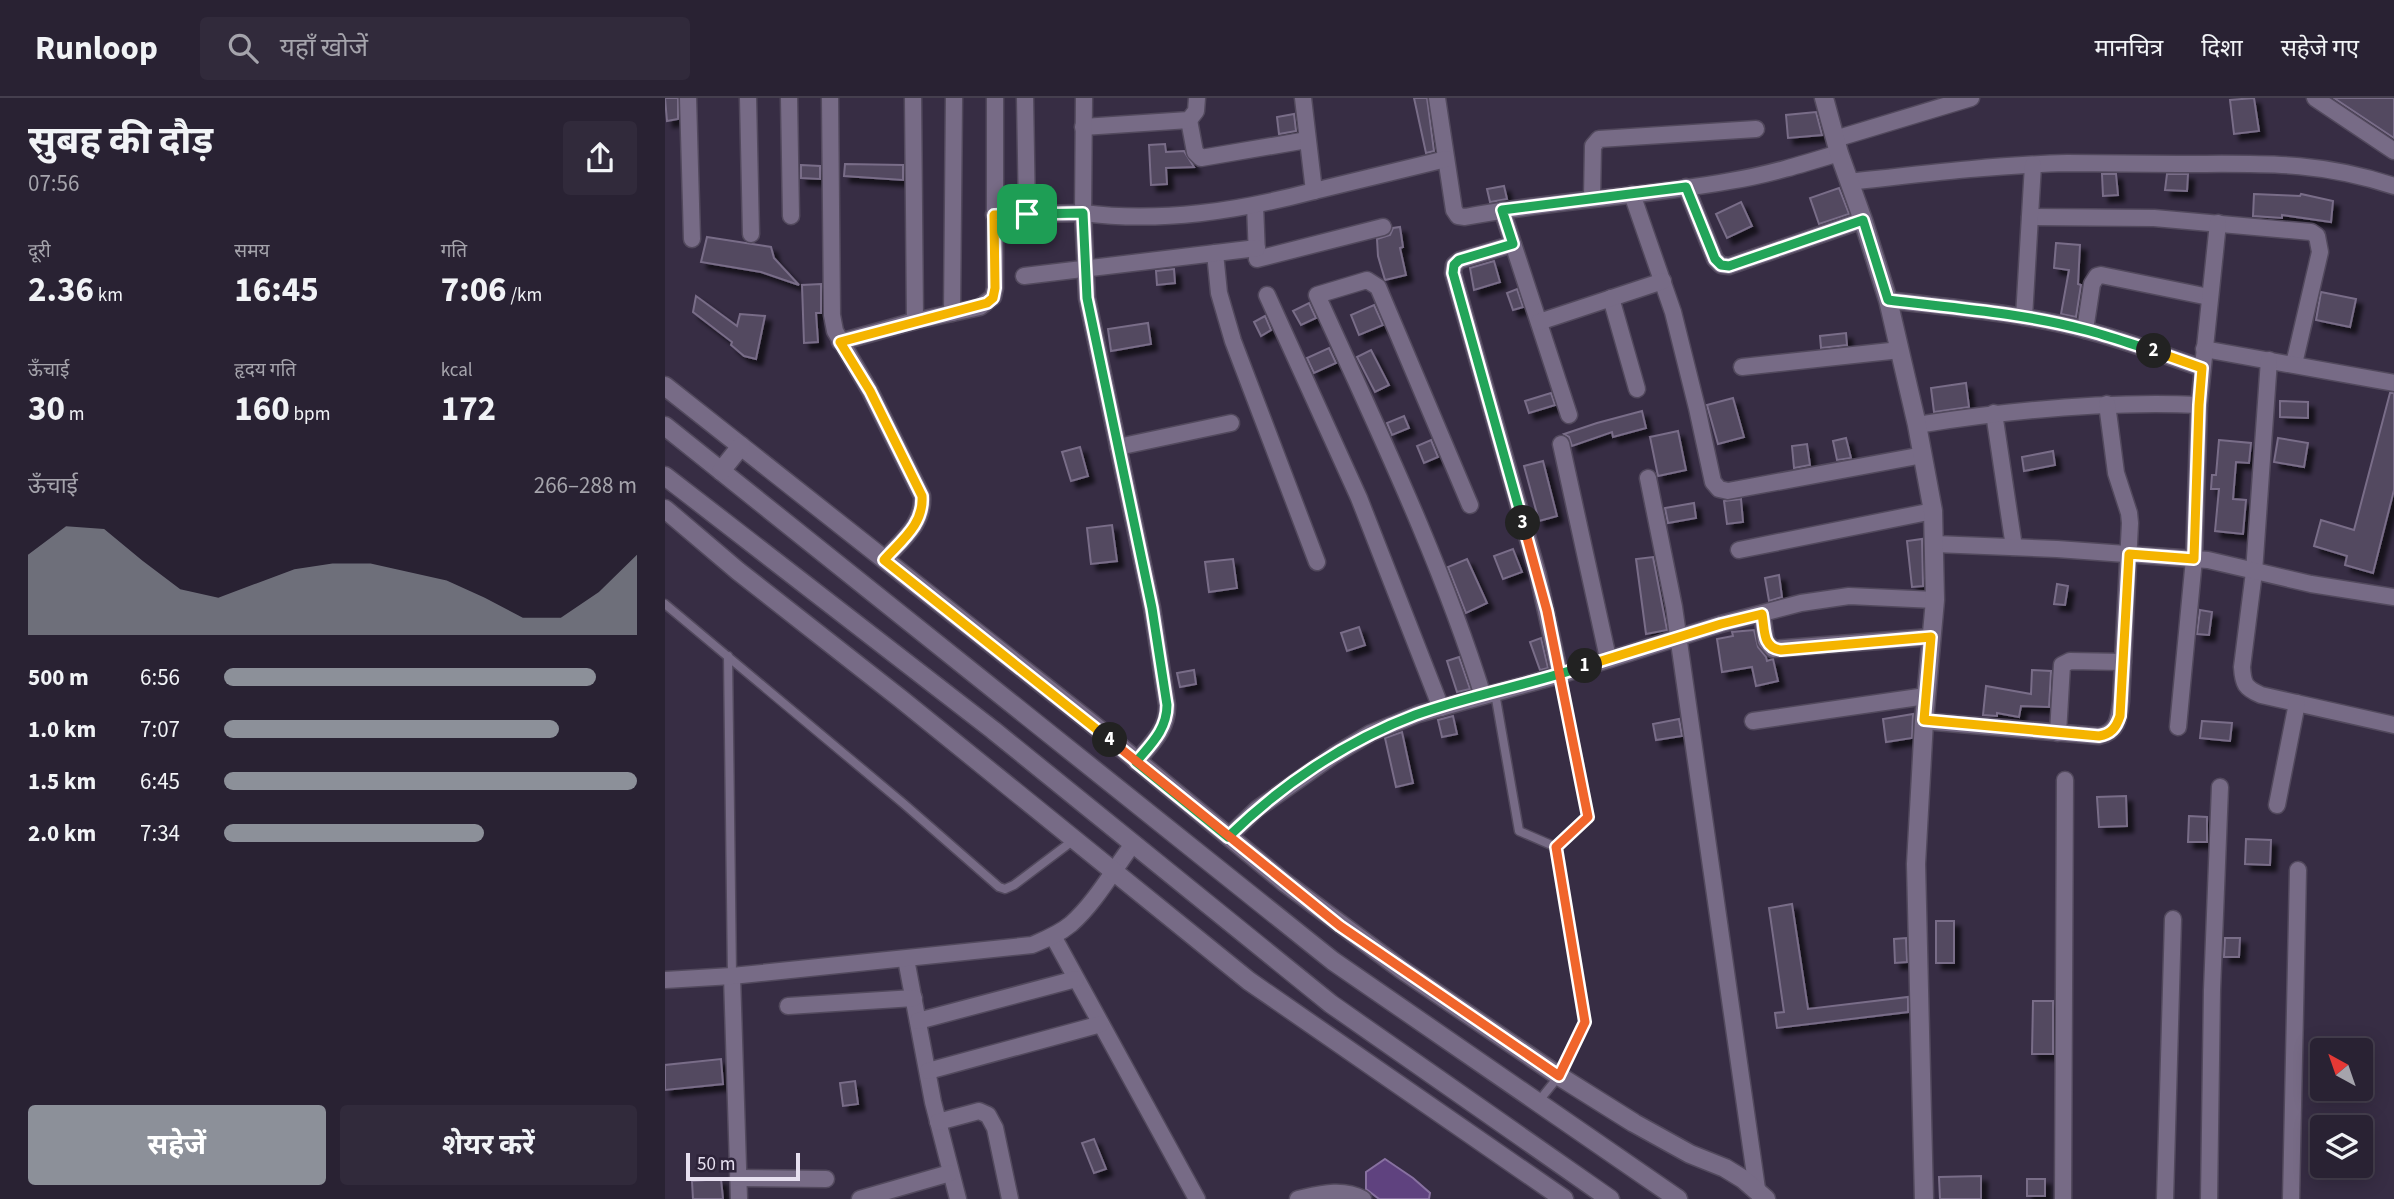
<!DOCTYPE html>
<html lang="hi">
<head>
<meta charset="utf-8">
<style>
  :root { --surface:#292233; --page:#312a3b; --text:#f1f3f6; --muted:#a5a4ac; --line:#453f4e; --accent:#8c9099 }
  body { margin:0; font-family:"Source Sans 3","Noto Sans Devanagari",sans-serif; background:var(--page); color:var(--text); height:100vh; display:flex; flex-direction:column; font-size:26px; white-space:nowrap }
  * { box-sizing:border-box; margin:0 }
  p { font-size:23px; color:var(--muted) }
  .icon { flex:none; width:38px; height:38px; fill:none; stroke:currentColor; stroke-width:2; stroke-linecap:round; stroke-linejoin:round }
  .map { position:relative; flex:1; overflow:hidden }
  .panel { display:flex; flex-direction:column; background:var(--surface); width:665px }
  .panel>* { flex:none }
  .needle { width:46px; rotate:320deg }
  .controls { position:absolute; left:1645px; top:940px; display:grid; gap:14px }
  .controls a { display:grid; place-items:center; width:63px; height:63px; border-radius:7px; background:var(--surface); box-shadow:0 4px 18px #0003,0 0 0 2px var(--line); font-size:35px }
  .scale { position:absolute; left:21px; bottom:18px; width:114px; box-sizing:border-box; padding-left:7px; border:4px solid #e7e0f0; border-top:0; font-size:19px; line-height:24px; white-space:nowrap; color:#e7e0f0; -webkit-text-stroke:5px #2d2339; paint-order:stroke }
  .pin { position:absolute; display:grid; place-items:center; width:60px; height:60px; color:#fff; margin:-30px; border-radius:14px; box-shadow:0 4px 10px #0006 }
  .km { position:absolute; width:35px; height:35px; margin:-18px; border-radius:50%; background:#222; color:#fff; font-size:19px; line-height:35px; text-align:center }
  .round { display:grid; place-items:center; flex:none; width:74px; height:74px; border-radius:7px; background:var(--page) }
  .headline { display:flex; align-items:center; justify-content:space-between; height:119px; padding:0 28px }
  h1 { font-size:38px; font-weight:700; line-height:52px }
  .figures { display:grid; grid-template-columns:repeat(3,1fr); gap:10px; height:119px; padding:7px 28px }
  .figures div { display:grid; align-content:center }
  .figures b { font-size:35px; font-weight:700 }
  .figures small { font-size:19px; font-weight:400 }
  .figures p { font-size:19px }
  .chart { height:196px; padding:14px 28px }
  .chart p { display:flex; justify-content:space-between }
  .chart svg { width:100%; height:126px; margin-top:7px; fill:var(--accent); opacity:.7 }
  .primary-button { display:flex; gap:14px; margin-top:auto; padding:14px 28px }
  .primary-button a { flex:1; height:80px; border-radius:7px; background:var(--accent); color:#fff; font-size:28px; font-weight:700; line-height:80px; text-align:center }
  .primary-button a+a { background:var(--page); color:var(--text) }
  ul { padding:0 28px; list-style:none; font-size:23px }
  li { display:grid; grid-template-columns:112px 84px 1fr; align-items:center; height:52px }
  li i { height:18px; border-radius:9px; background:var(--accent) }
  header { display:flex; align-items:center; gap:42px; box-sizing:border-box; height:98px; padding:0 35px; background:var(--surface); border-bottom:2px solid var(--line) }
  header strong { font-size:33px }
  nav { display:flex; gap:38px; margin-inline-start:auto; font-size:24px }
  .search { width:490px; height:63px; background:var(--page); display:flex; align-items:center; gap:18px; box-sizing:border-box; padding:0 24px; border-radius:7px; color:var(--muted); font-size:26px }
  main { display:flex; flex:1; min-height:0 }
  .map>svg:first-child { display:block }
  .water { fill:#5f427f; stroke:#8871a1; stroke-width:2 }
  .building { fill:#524861; stroke:#796d88; stroke-width:2; filter:url(#shadow) }
  .lines { fill:none; stroke-linecap:round; stroke-linejoin:round }
  .service-casing { stroke:#52495d; stroke-width:11 }
  .minor-casing { stroke:#52495d; stroke-width:19 }
  .tertiary-casing { stroke:#52495d; stroke-width:21 }
  .secondary-casing { stroke:#52495d; stroke-width:21 }
  .service { stroke:#776b86; stroke-width:8 }
  .minor { stroke:#776b86; stroke-width:16 }
  .tertiary { stroke:#776b86; stroke-width:18 }
  .secondary { stroke:#776b86; stroke-width:18 }
  .split-1-casing { stroke:#fff; stroke-width:14 }
  .split-2-casing { stroke:#fff; stroke-width:14 }
  .split-3-casing { stroke:#fff; stroke-width:14 }
  .split-4-casing { stroke:#fff; stroke-width:14 }
  .split-5-casing { stroke:#fff; stroke-width:14 }
  .split-1 { stroke:#22a559; stroke-width:9 }
  .split-2 { stroke:#f5b400; stroke-width:9 }
  .split-3 { stroke:#22a559; stroke-width:9 }
  .split-4 { stroke:#f0652b; stroke-width:9 }
  .split-5 { stroke:#f5b400; stroke-width:9 }
</style>
</head>
<body>
<header>
<strong>Runloop</strong>
<div class="search"><svg class="icon" aria-label="search" viewBox="0 0 24 24"><circle cx="10" cy="10" r="6"/><path d="M15 15l6 6"/></svg>यहाँ खोजें</div>
<nav><a>मानचित्र</a><a>दिशा</a><a>सहेजे गए</a></nav>
</header>
<main>
<section class="panel">
<div class="headline"><div><h1>सुबह की दौड़</h1><p>07:56</p></div><a class="round"><svg class="icon" aria-label="share" viewBox="0 0 24 24"><path d="M12 15V3M7 8l5-5 5 5M5 13v7h14v-7"/></svg></a></div>
<div class="figures">
<div><p>दूरी</p><b>2.36<small> km</small></b></div>
<div><p>समय</p><b>16:45</b></div>
<div><p>गति</p><b>7:06<small> /km</small></b></div>
</div>
<div class="figures">
<div><p>ऊँचाई</p><b>30<small> m</small></b></div>
<div><p>हृदय गति</p><b>160<small> bpm</small></b></div>
<div><p>kcal</p><b>172</b></div>
</div>
<div class="chart"><p><span>ऊँचाई</span>266–288 m</p>
<svg viewBox="0 0 160 44" preserveAspectRatio="none"><path d="M0 44V16L10 6L20 7L30 18L40 28L50 31L60 26L70 21L80 19L90 19L100 22L110 25L120 31L130 38L140 38L150 29L160 16V44z"/></svg>
</div>
<ul>
<li><b>500 m</b>6:56<i style="width:90%"></i></li>
<li><b>1.0 km</b>7:07<i style="width:81%"></i></li>
<li><b>1.5 km</b>6:45<i style="width:100%"></i></li>
<li><b>2.0 km</b>7:34<i style="width:63%"></i></li>
</ul>
<div class="primary-button"><a>सहेजें</a><a>शेयर करें</a></div>
</section>
<div class="map">
<svg width="1729" height="1101" viewBox="0 0 1729 1101">
  <defs>
    <filter id="shadow"><feDropShadow dx="6" dy="6" stdDeviation="2" flood-color="#0009"/></filter>
  </defs>
  <rect width="100%" height="100%" fill="#372d44"/>
  <path class="water" d="M 720,1061 L 748,1080 L 765,1095 L 764,1101 L 714,1101 L 701,1091 L 701,1074 Z"/>
  <g class="building">
    <path d="M 0,0 L 13,0 L 13,21 L 2,23 Z"/>
    <path d="M 749,0 L 762,0 L 769,53 L 761,55 Z"/>
    <path d="M 1589,0 L 1594,33 L 1569,36 L 1565,2 Z"/>
    <path d="M 1669,0 L 1729,0 L 1729,40 Z"/>
    <path d="M 1151,14 L 1157,37 L 1123,40 L 1121,17 Z"/>
    <path d="M 629,16 L 631,33 L 614,36 L 612,19 Z"/>
    <path d="M 500,46 L 501,54 L 519,53 L 529,69 L 501,70 L 502,86 L 486,87 L 484,47 Z"/>
    <path d="M 180,66 L 238,67 L 238,82 L 179,78 Z"/>
    <path d="M 136,67 L 155,68 L 155,81 L 136,80 Z"/>
    <path d="M 1437,76 L 1451,76 L 1453,97 L 1438,98 Z"/>
    <path d="M 1502,76 L 1523,76 L 1522,93 L 1500,92 Z"/>
    <path d="M 839,88 L 842,101 L 825,104 L 822,91 Z"/>
    <path d="M 1174,90 L 1184,116 L 1154,126 L 1145,100 Z"/>
    <path d="M 1589,96 L 1635,98 L 1636,96 L 1668,103 L 1666,124 L 1617,117 L 1617,120 L 1588,118 Z"/>
    <path d="M 1076,104 L 1087,128 L 1062,140 L 1051,116 Z"/>
    <path d="M 735,129 L 738,149 L 735,150 L 741,177 L 720,182 L 713,158 L 712,141 L 725,137 L 728,130 Z"/>
    <path d="M 42,139 L 106,149 L 109,160 L 134,187 L 96,174 L 36,164 Z"/>
    <path d="M 1391,145 L 1415,147 L 1413,186 L 1416,187 L 1411,219 L 1396,216 L 1404,172 L 1389,170 Z"/>
    <path d="M 829,163 L 835,184 L 809,192 L 805,170 Z"/>
    <path d="M 509,171 L 510,185 L 492,187 L 491,173 Z"/>
    <path d="M 156,186 L 156,215 L 151,215 L 153,244 L 139,245 L 137,187 Z"/>
    <path d="M 852,191 L 858,209 L 848,212 L 842,195 Z"/>
    <path d="M 1656,194 L 1691,201 L 1685,229 L 1651,222 Z"/>
    <path d="M 31,198 L 72,228 L 75,216 L 100,218 L 91,261 L 79,258 L 66,247 L 67,244 L 28,214 Z"/>
    <path d="M 644,205 L 651,220 L 636,227 L 628,213 Z"/>
    <path d="M 709,207 L 718,227 L 694,237 L 686,217 Z"/>
    <path d="M 600,218 L 606,232 L 596,238 L 589,224 Z"/>
    <path d="M 483,225 L 486,246 L 446,253 L 443,231 Z"/>
    <path d="M 1181,235 L 1182,247 L 1156,250 L 1155,238 Z"/>
    <path d="M 664,250 L 671,265 L 649,275 L 642,260 Z"/>
    <path d="M 706,252 L 724,287 L 710,294 L 692,259 Z"/>
    <path d="M 1301,285 L 1304,309 L 1269,314 L 1266,290 Z"/>
    <path d="M 886,295 L 890,307 L 864,315 L 860,303 Z"/>
    <path d="M 1725,295 L 1729,295 L 1729,392 L 1708,475 L 1680,467 L 1682,458 L 1649,448 L 1656,422 L 1689,432 Z"/>
    <path d="M 1068,300 L 1079,339 L 1053,346 L 1042,307 Z"/>
    <path d="M 1615,303 L 1643,304 L 1643,320 L 1615,319 Z"/>
    <path d="M 977,313 L 981,330 L 948,339 L 947,334 L 907,348 L 904,339 L 899,336 L 932,325 Z"/>
    <path d="M 739,318 L 744,330 L 727,337 L 722,325 Z"/>
    <path d="M 1013,333 L 1021,372 L 993,378 L 985,339 Z"/>
    <path d="M 1181,340 L 1186,360 L 1172,362 L 1168,343 Z"/>
    <path d="M 1613,340 L 1643,345 L 1639,369 L 1609,364 Z"/>
    <path d="M 766,342 L 773,359 L 759,365 L 752,348 Z"/>
    <path d="M 1554,342 L 1586,345 L 1584,365 L 1571,364 L 1568,401 L 1581,402 L 1578,436 L 1550,433 L 1554,391 L 1546,391 L 1547,377 L 1551,377 Z"/>
    <path d="M 1142,346 L 1145,367 L 1129,370 L 1127,348 Z"/>
    <path d="M 415,349 L 423,378 L 406,383 L 397,354 Z"/>
    <path d="M 1388,353 L 1390,367 L 1359,373 L 1357,359 Z"/>
    <path d="M 878,363 L 892,418 L 874,423 L 859,368 Z"/>
    <path d="M 1076,401 L 1078,424 L 1062,426 L 1059,403 Z"/>
    <path d="M 1029,405 L 1031,420 L 1003,425 L 1000,410 Z"/>
    <path d="M 447,427 L 452,463 L 426,466 L 422,430 Z"/>
    <path d="M 1257,441 L 1258,488 L 1247,489 L 1242,443 Z"/>
    <path d="M 848,451 L 857,474 L 838,481 L 829,458 Z"/>
    <path d="M 988,459 L 1002,532 L 981,536 L 971,461 Z"/>
    <path d="M 568,461 L 572,490 L 544,494 L 540,464 Z"/>
    <path d="M 802,461 L 822,505 L 801,515 L 783,469 Z"/>
    <path d="M 1114,477 L 1117,499 L 1104,503 L 1100,480 Z"/>
    <path d="M 1392,486 L 1403,488 L 1400,507 L 1389,506 Z"/>
    <path d="M 1535,512 L 1547,514 L 1544,537 L 1532,536 Z"/>
    <path d="M 694,529 L 700,547 L 682,553 L 676,535 Z"/>
    <path d="M 1089,532 L 1093,549 L 1101,559 L 1102,563 L 1108,561 L 1113,583 L 1091,588 L 1087,569 L 1057,574 L 1052,541 L 1068,538 L 1067,534 Z"/>
    <path d="M 876,540 L 883,570 L 875,572 L 865,544 Z"/>
    <path d="M 794,559 L 805,591 L 792,594 L 782,563 Z"/>
    <path d="M 529,572 L 531,586 L 515,589 L 512,575 Z"/>
    <path d="M 1367,572 L 1386,573 L 1384,609 L 1356,608 L 1354,619 L 1332,615 L 1332,618 L 1318,617 L 1321,588 L 1366,596 Z"/>
    <path d="M 1248,616 L 1247,640 L 1221,644 L 1218,621 Z"/>
    <path d="M 788,618 L 792,636 L 777,639 L 773,622 Z"/>
    <path d="M 1014,621 L 1017,638 L 991,642 L 988,626 Z"/>
    <path d="M 1537,623 L 1567,625 L 1565,643 L 1535,640 Z"/>
    <path d="M 737,634 L 748,685 L 731,689 L 720,640 Z"/>
    <path d="M 1461,698 L 1462,728 L 1434,729 L 1432,699 Z"/>
    <path d="M 1524,718 L 1542,719 L 1542,744 L 1523,744 Z"/>
    <path d="M 1581,741 L 1606,742 L 1605,767 L 1580,766 Z"/>
    <path d="M 1127,806 L 1143,911 L 1243,899 L 1243,914 L 1112,930 L 1110,915 L 1119,914 L 1104,810 Z"/>
    <rect x="1271" y="823" width="18" height="42"/>
    <path d="M 1241,840 L 1242,864 L 1230,865 L 1229,841 Z"/>
    <path d="M 1560,840 L 1575,840 L 1574,859 L 1559,859 Z"/>
    <path d="M 1368,903 L 1388,903 L 1388,956 L 1367,956 Z"/>
    <path d="M 56,961 L 58,986 L 0,992 L 0,967 Z"/>
    <path d="M 190,983 L 193,1006 L 178,1008 L 175,985 Z"/>
    <path d="M 429,1041 L 441,1071 L 429,1075 L 417,1045 Z"/>
    <path d="M 1316,1078 L 1316,1101 L 1275,1101 L 1274,1079 Z"/>
    <path d="M 56,1081 L 58,1101 L 28,1101 L 27,1083 Z"/>
    <rect x="1362" y="1081" width="18" height="17"/>
  </g>
  <g class="lines">
    <g class="service-casing">
      <g id="service">
        <path d="M 0,506 L 239,706 L 334,789 L 340,791 L 349,787 L 410,741"/>
        <path d="M 63,558 L 67,878"/>
        <path d="M 830,595 L 854,733 L 891,749 L 920,924 L 894,978 L 873,1004"/>
        <path d="M 891,749 L 923,719 L 895,577"/>
      </g>
    </g>
    <g class="minor-casing">
      <g id="minor">
        <path d="M 23,0 L 27,141"/>
        <path d="M 83,0 L 86,136"/>
        <path d="M 124,0 L 126,118"/>
        <path d="M 165,0 L 167,217 L 170,233 L 205,293 L 257,398 C 259,426 237,442 219,462"/>
        <path d="M 248,0 L 250,223"/>
        <path d="M 360,0 L 362,116"/>
        <path d="M 772,0 L 789,112 L 793,118 L 800,119 C 888,102 977,99 1065,83 C 1102,77 1138,66 1174,55"/>
        <path d="M 1650,0 L 1729,53"/>
        <path d="M 524,22 L 530,54 L 536,60 L 642,42"/>
        <path d="M 418,29 L 524,22 L 531,13 L 532,0"/>
        <path d="M 1170,41 L 1306,0"/>
        <path d="M 1184,84 C 1256,76 1329,67 1402,65 C 1439,65 1476,66 1513,66 C 1593,66 1652,62 1729,88"/>
        <path d="M 1021,89 L 1050,161 L 1056,167 L 1064,168 L 1198,122"/>
        <path d="M 649,93 L 781,61"/>
        <path d="M 967,96 L 1008,214 L 1032,310 L 1048,384 L 1054,391 L 1063,393 L 1258,357"/>
        <path d="M 927,100 L 928,48 L 934,41 L 1091,31"/>
        <path d="M 590,107 L 592,158"/>
        <path d="M 837,112 L 904,317"/>
        <path d="M 329,117 L 418,115 L 419,0"/>
        <path d="M 1365,119 L 1489,120 L 1646,134 L 1652,138 L 1655,154 L 1629,266"/>
        <path d="M 848,146 L 795,162 L 789,167 L 788,175 L 873,477 L 895,577"/>
        <path d="M 550,155 L 554,195 L 568,243 L 652,464"/>
        <path d="M 592,161 L 718,129"/>
        <path d="M 359,178 L 592,150"/>
        <path d="M 602,197 L 694,400 L 776,610"/>
        <path d="M 946,200 L 972,291"/>
        <path d="M 1223,202 C 1289,210 1356,215 1420,232 C 1460,242 1498,257 1537,270"/>
        <path d="M 287,215 L 289,0"/>
        <path d="M 1359,219 L 1368,67"/>
        <path d="M 874,224 L 998,183"/>
        <path d="M 1420,232 L 1427,186 L 1432,178 L 1436,177 L 1544,199"/>
        <path d="M 175,244 L 250,223 L 315,209 L 328,199 L 330,190 L 330,0"/>
        <path d="M 1539,251 L 1729,285"/>
        <path d="M 1604,262 L 1589,474 L 1577,569 C 1578,586 1580,590 1596,597 L 1729,627"/>
        <path d="M 1077,269 L 1235,252"/>
        <path d="M 1329,315 L 1349,449"/>
        <path d="M 1252,327 C 1346,312 1438,303 1534,307"/>
        <path d="M 896,346 L 943,560"/>
        <path d="M 453,349 L 566,325"/>
        <path d="M 983,380 L 1009,509 L 1092,1091"/>
        <path d="M 805,407 L 713,189 L 702,182 L 652,197 C 711,328 775,460 818,598"/>
        <path d="M 1270,446 L 1392,451 L 1543,462 L 1646,486 L 1729,499"/>
        <path d="M 1074,452 L 1268,413"/>
        <path d="M 1097,516 L 1101,543 L 1108,551 L 1266,539"/>
        <path d="M 1088,623 L 1261,598"/>
        <path d="M 1259,623 L 1434,638 C 1453,634 1454,620 1456,603 L 1465,425 L 1464,415 L 1451,375 L 1442,306"/>
        <path d="M 1513,629 L 1529,461 L 1534,307 L 1553,125"/>
        <path d="M 1393,635 L 1397,567 L 1405,563 L 1458,564"/>
        <path d="M 471,664 C 485,647 503,632 502,607 L 487,510 L 422,200 L 418,115 C 496,125 573,113 649,93 L 638,0"/>
        <path d="M 1612,707 L 1632,605"/>
        <path d="M 563,739 L 592,711 L 669,657 L 706,635 L 753,616 L 895,577 L 1056,526 L 1136,505 L 1184,498 L 1270,502"/>
        <path d="M 388,838 L 532,1101"/>
        <path d="M 241,861 L 268,1004 L 293,1101"/>
        <path d="M 67,878 L 74,1101"/>
        <path d="M 0,882 L 67,878 L 367,847 C 381,841 394,836 406,826 C 430,805 449,771 468,746"/>
        <path d="M 123,908 L 249,900"/>
        <path d="M 253,923 L 411,881"/>
        <path d="M 263,973 L 436,926"/>
        <path d="M 273,1024 L 314,1013 L 323,1017 L 330,1030 L 345,1101"/>
        <path d="M 73,1080 L 161,1081"/>
        <path d="M 195,1101 L 285,1075"/>
        <path d="M 633,1101 C 656,1096 677,1090 698,1101"/>
        <path d="M 1398,1101 L 1400,682"/>
        <path d="M 1500,1101 L 1508,821"/>
        <path d="M 1544,1101 L 1547,892 L 1555,689"/>
        <path d="M 1626,1101 L 1633,772"/>
      </g>
    </g>
    <g class="tertiary-casing">
      <g id="tertiary">
        <path d="M 1159,0 L 1174,55 L 1198,122 L 1223,202 L 1252,327 L 1268,413 L 1270,502 L 1259,623 L 1251,766 L 1259,1101"/>
        <path d="M 0,288 L 425,624 L 619,784 L 736,871 L 894,978 L 969,1025 L 1025,1056 L 1060,1070 L 1078,1081 L 1101,1101"/>
        <path d="M 0,411 L 73,473 L 236,601 L 584,883 L 899,1101"/>
      </g>
    </g>
    <g class="secondary-casing">
      <g id="secondary">
        <path d="M 0,328 L 668,863 L 1013,1101"/>
        <path d="M 56,373 L 76,348"/>
        <path d="M 0,378 L 328,632 L 666,906 L 945,1101"/>
      </g>
    </g>
    <use href="#service" class="service"/>
    <use href="#minor" class="minor"/>
    <use href="#tertiary" class="tertiary"/>
    <use href="#secondary" class="secondary"/>
  </g>
  <g class="lines">
    <g class="split-1-casing">
      <path id="split-1" d="M 362,116 L 418,115 L 422,200 L 487,510 L 502,607 C 502,632 485,647 471,664 L 563,739 C 616,687 681,643 750,617 C 805,597 864,587 920,568"/>
    </g>
    <g class="split-2-casing">
      <path id="split-2" d="M 920,568 L 1056,526 L 1097,516 C 1100,531 1097,550 1116,552 L 1266,539 L 1259,622 L 1434,638 C 1446,636 1451,630 1455,618 L 1464,456 L 1529,461 L 1534,307 L 1537,270 L 1489,253"/>
    </g>
    <g class="split-3-casing">
      <path id="split-3" d="M 858,425 L 788,175 L 789,167 L 794,162 L 848,146 L 837,112 L 1021,89 L 1050,161 L 1056,167 L 1064,168 L 1198,122 L 1223,202 C 1289,210 1357,215 1421,232 C 1444,238 1466,246 1489,253"/>
    </g>
    <g class="split-4-casing">
      <path id="split-4" d="M 445,642 L 675,828 L 894,978 L 920,924 L 891,749 L 923,719 L 882,513 L 858,425"/>
    </g>
    <g class="split-5-casing">
      <path id="split-5" d="M 362,116 L 329,117 L 330,190 L 328,200 L 322,205 L 175,244 L 205,293 L 257,398 C 259,426 237,442 219,462 L 445,642"/>
    </g>
    <use href="#split-1" class="split-1"/>
    <use href="#split-2" class="split-2"/>
    <use href="#split-3" class="split-3"/>
    <use href="#split-4" class="split-4"/>
    <use href="#split-5" class="split-5"/>
  </g>
</svg>
<div class="controls">
<a><svg class="needle" viewBox="-14 -14 28 28"><path d="M0-13l5 13h-10z" fill="#e53935"/><path d="M0 13l5-13h-10z" fill="#a5a4ac"/></svg></a>
<a><svg class="icon" aria-label="layers" viewBox="0 0 24 24"><path d="M12 4l9 5-9 5-9-5zM3 14l9 5 9-5"/></svg></a>
</div>
<div class="scale">50 m</div>
<div class="pin" style="left:362px;top:116px;background:#1e9e55"><svg class="icon" aria-label="arrive" viewBox="0 0 24 24"><path d="M6 21V4h12l-3 4 3 4H6"/></svg></div>
<b class="km" style="left:920px;top:568px">1</b>
<b class="km" style="left:1489px;top:253px">2</b>
<b class="km" style="left:858px;top:425px">3</b>
<b class="km" style="left:445px;top:642px">4</b>
</div>
</main>
</body>
</html>
